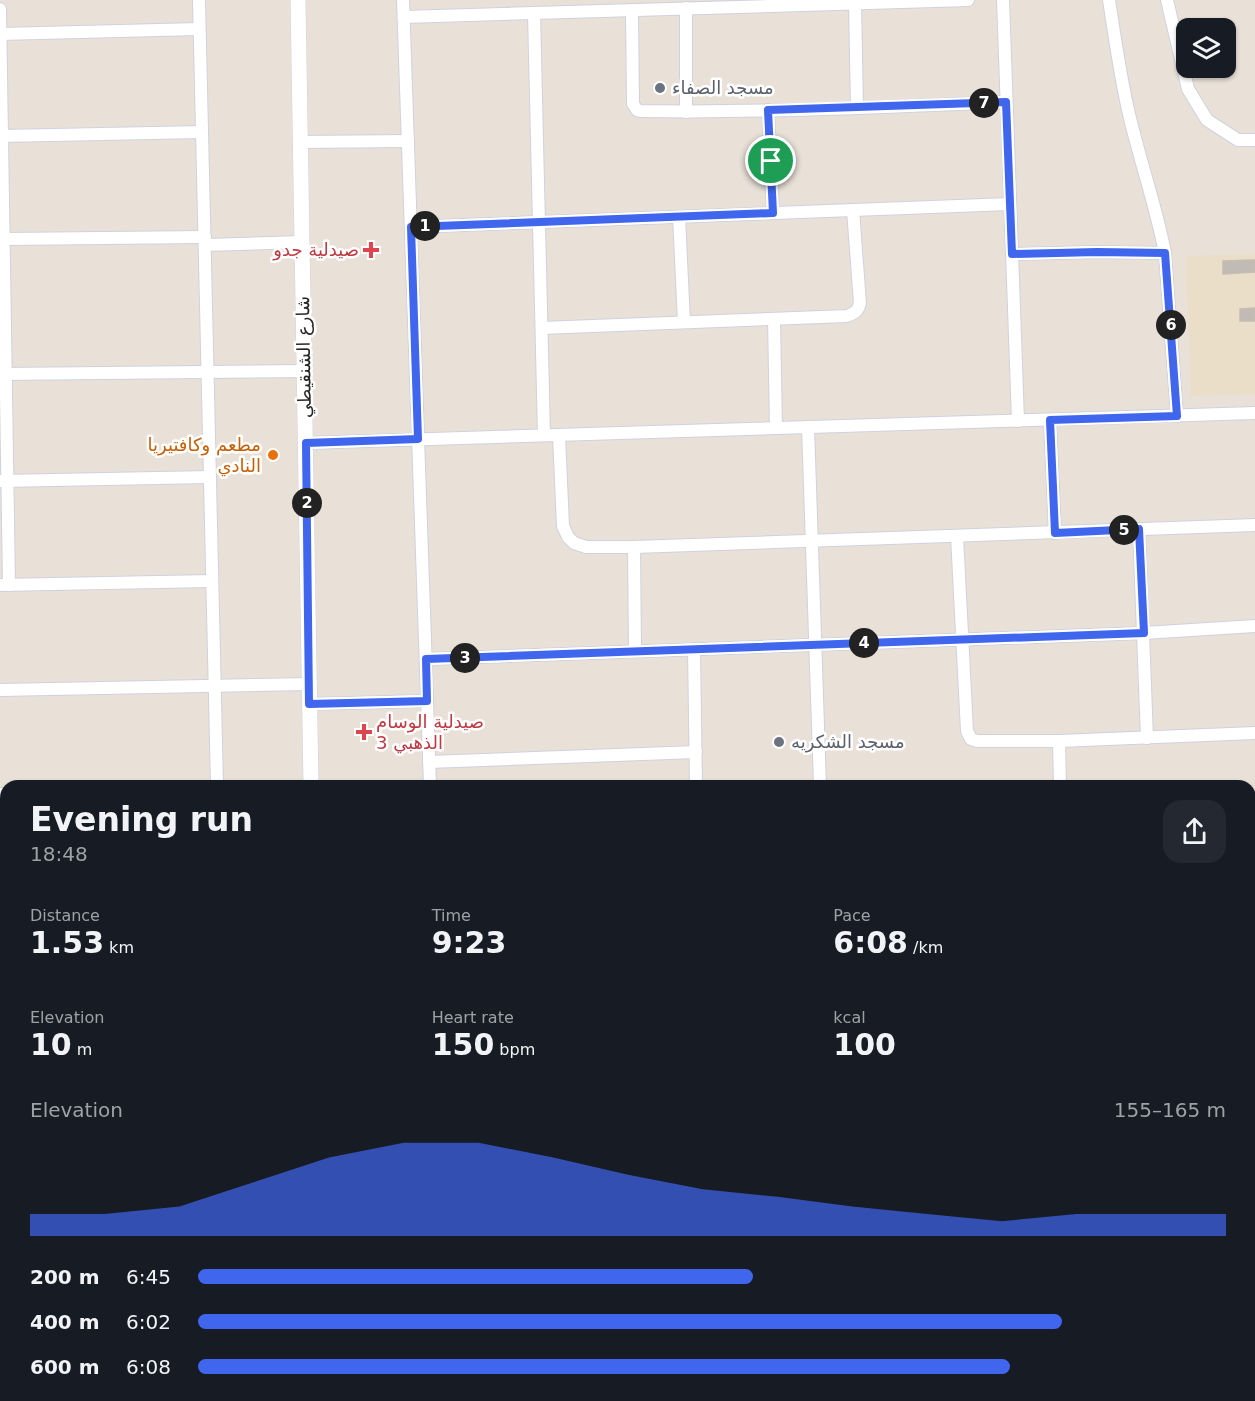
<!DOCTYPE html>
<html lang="en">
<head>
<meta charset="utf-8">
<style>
  :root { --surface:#171b24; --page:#242831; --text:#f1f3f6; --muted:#9ea1a6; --accent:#4066ee }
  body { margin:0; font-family:"DejaVu Sans",Vazirmatn,sans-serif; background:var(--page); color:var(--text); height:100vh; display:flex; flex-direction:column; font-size:22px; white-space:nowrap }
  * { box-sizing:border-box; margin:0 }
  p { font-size:20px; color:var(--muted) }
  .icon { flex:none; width:33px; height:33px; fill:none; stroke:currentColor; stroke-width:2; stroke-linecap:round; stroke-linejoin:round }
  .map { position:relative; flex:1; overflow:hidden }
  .side { position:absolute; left:0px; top:780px; width:1256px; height:621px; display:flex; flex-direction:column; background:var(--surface); border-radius:18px 18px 0 0; box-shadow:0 2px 4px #0004 }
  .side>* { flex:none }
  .buttons { position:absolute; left:1176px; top:18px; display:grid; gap:12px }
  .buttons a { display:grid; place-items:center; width:60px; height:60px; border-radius:12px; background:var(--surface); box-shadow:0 2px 4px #0004; font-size:30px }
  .pin { position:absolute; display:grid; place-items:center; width:51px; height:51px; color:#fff; margin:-26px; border:3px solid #fff; border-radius:50%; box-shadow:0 2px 6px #0007 }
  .km { position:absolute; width:30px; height:30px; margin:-15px; border-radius:50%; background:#222; color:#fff; font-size:16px; line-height:30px; text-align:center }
  .round { display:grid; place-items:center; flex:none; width:63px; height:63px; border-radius:18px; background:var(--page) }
  .headline { display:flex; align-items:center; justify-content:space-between; height:102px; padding:0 30px }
  h1 { font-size:33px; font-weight:800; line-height:45px }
  .figures { display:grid; grid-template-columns:repeat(3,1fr); gap:9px; height:102px; padding:6px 30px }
  .figures div { display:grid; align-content:center }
  .figures b { font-size:30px; font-weight:800 }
  .figures small { font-size:16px; font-weight:400 }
  .figures p { font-size:16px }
  .chart { height:168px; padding:12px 30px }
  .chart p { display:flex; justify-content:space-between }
  .chart svg { width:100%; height:108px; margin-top:6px; fill:var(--accent); opacity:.7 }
  ul { padding:0 30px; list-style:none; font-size:20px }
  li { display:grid; grid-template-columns:96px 72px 1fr; align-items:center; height:45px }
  li i { height:15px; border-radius:8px; background:var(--accent) }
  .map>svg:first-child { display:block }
  .education { fill:#eadec8 }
  .building { fill:#c1bbb5; stroke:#c3bdb3; stroke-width:1.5 }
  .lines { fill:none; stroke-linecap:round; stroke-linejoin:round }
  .minor-casing { stroke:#ced2df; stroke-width:14 }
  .tertiary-casing { stroke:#ced2df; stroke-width:16 }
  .minor { stroke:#fff; stroke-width:12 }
  .tertiary { stroke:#fff; stroke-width:15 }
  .route-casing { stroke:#fff; stroke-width:12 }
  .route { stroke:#4066ee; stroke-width:8 }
  .worship-dot { fill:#6b7280; stroke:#fff; stroke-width:2 }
  .health-dot { fill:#e0444e; stroke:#fff; stroke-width:2 }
  .food-dot { fill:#e8710a; stroke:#fff; stroke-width:2 }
  .labels { text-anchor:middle; stroke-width:5; stroke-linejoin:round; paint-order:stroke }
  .worship-label { font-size:18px; fill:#5b616d; stroke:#fff; text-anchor:start }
  .health-label { font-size:18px; fill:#be3a42; stroke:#fff; text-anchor:end }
  .street-label { font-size:18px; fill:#272727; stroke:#fff }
  .food-label { font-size:18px; fill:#c56008; stroke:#fff; text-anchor:end }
</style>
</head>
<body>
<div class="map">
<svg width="1255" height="1401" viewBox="0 0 1255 1401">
  <rect width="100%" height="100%" fill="#e9e1d8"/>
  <path class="education" d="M 1255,254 L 1255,394 L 1191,396 L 1186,256 Z"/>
  <g class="building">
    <path d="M 1255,260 L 1255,272 L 1223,274 L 1223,261 Z"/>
    <path d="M 1255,308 L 1255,321 L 1240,321 L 1240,309 Z"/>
  </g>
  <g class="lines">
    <g class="minor-casing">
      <g id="minor">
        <path d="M 199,0 L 217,786"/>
        <path d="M 403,0 L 430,786"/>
        <path d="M 1003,0 L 1018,421"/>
        <path d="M 1109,0 C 1115,38 1120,76 1129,114 C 1140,161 1156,206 1165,253 L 1177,416"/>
        <path d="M 1167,0 L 1188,89 L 1207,120 L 1238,140 L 1255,140"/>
        <path d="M 855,3 L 857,108"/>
        <path d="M 686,8 L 686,112"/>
        <path d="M 0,9 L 9,585"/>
        <path d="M 632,10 L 633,104 L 637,110 L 640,111 C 762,113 884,107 1006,102"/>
        <path d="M 534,13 L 544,435"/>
        <path d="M 404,17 L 968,0"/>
        <path d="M 0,34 L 199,29"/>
        <path d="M 768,110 L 773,213"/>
        <path d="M 2,136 L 202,132"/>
        <path d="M 301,142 L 408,141"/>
        <path d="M 679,217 L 684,322"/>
        <path d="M 411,227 L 1010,204"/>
        <path d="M 4,239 L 205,237"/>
        <path d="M 205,245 L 302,242"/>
        <path d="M 1012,254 L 1097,252 L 1165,253"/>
        <path d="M 774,319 L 776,428"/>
        <path d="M 542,328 L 847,316 C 855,313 858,311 860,303 L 853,210"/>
        <path d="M 0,374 L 304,371"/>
        <path d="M 1050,420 L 1055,533"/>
        <path d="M 808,427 L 820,786"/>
        <path d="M 559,435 L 563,526 L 568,537 L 574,543 L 586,547 L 634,547 L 1255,525"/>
        <path d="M 306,443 L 1255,413"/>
        <path d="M 1,481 L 210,477"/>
        <path d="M 1139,529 L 1147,738"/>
        <path d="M 957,536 L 967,731 L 971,739 L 977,741 L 1059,741 L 1255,733"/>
        <path d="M 634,547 L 635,650"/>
        <path d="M 0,585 L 212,581"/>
        <path d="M 694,649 L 696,786"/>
        <path d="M 426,659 L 1144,633 L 1255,626"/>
        <path d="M 0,690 L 309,684"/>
        <path d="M 309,704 L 427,701"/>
        <path d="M 1059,741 L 1060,786"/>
        <path d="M 429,762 L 696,752"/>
        <path d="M 0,794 L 6,794"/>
        <path d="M 1250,839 L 1255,839"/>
        <path d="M 0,857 L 6,857"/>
        <path d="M 0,961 L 6,961"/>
        <path d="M 1250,1047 L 1255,1047"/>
        <path d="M 0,1066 L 6,1066"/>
        <path d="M 1250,1149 L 1255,1149"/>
        <path d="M 0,1170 L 6,1169"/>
        <path d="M 1250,1253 L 1255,1253"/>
        <path d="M 0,1274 L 6,1274"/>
        <path d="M 0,1363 L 6,1363"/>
        <path d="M 229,1395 L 229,1401"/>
        <path d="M 451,1395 L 451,1401"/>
        <path d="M 557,1395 L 558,1401"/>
        <path d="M 636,1395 L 636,1401"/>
        <path d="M 737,1395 L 737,1401"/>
        <path d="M 841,1395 L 841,1401"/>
        <path d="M 1080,1395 L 1080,1401"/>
      </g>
    </g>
    <g class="tertiary-casing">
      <g id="tertiary">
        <path d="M 298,0 L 311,786"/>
        <path d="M 320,1395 L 320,1401"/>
      </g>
    </g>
    <use href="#minor" class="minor"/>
    <use href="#tertiary" class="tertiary"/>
  </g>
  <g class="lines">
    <g class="route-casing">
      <path id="route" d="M 1006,102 L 1012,254 L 1097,252 L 1165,253 L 1177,416 L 1050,420 L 1055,533 L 1139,529 L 1144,633 L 426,659 L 427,701 L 309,704 L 306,443 L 418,439 L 411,227 L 773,213 L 768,110 Z"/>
    </g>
    <use href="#route" class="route"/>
  </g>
  <g class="worship-dot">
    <circle cx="660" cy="88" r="6"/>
    <circle cx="779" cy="742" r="6"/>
  </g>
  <g class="health-dot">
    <path d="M368 241h6v6h6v6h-6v6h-6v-6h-6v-6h6z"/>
    <path d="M361 723h6v6h6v6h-6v6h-6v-6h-6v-6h6z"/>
  </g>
  <circle class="food-dot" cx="273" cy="455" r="6"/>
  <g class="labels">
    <g class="worship-label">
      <text x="672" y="94">مسجد الصفاء</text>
      <text x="791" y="748">مسجد الشكريه</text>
    </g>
    <g class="health-label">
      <text x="359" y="256">صيدلية جدو</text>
      <text x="376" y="728" text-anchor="start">صيدلية الوسام<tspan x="376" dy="21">الذهبي 3</tspan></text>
    </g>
    <g class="street-label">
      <text transform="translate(304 357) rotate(-91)" y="6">شارع الشنقيطي</text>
    </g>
    <g class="food-label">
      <text x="261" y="451">مطعم وكافتيريا<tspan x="261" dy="21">النادي</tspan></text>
    </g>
  </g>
</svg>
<div class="buttons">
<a><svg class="icon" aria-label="layers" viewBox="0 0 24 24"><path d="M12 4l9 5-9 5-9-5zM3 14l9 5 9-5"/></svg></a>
</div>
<div class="pin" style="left:771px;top:161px;background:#1e9e55"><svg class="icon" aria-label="arrive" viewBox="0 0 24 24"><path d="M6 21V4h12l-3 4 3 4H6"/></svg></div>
<b class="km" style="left:425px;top:226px">1</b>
<b class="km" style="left:307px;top:503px">2</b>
<b class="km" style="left:465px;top:658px">3</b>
<b class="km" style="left:864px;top:643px">4</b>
<b class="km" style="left:1124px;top:530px">5</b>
<b class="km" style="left:1171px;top:325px">6</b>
<b class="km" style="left:984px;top:103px">7</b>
<section class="side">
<div class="headline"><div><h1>Evening run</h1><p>18:48</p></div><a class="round"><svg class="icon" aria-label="share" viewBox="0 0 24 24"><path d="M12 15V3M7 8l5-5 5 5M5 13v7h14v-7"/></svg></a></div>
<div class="figures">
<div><p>Distance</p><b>1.53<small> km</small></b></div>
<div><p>Time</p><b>9:23</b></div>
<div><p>Pace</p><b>6:08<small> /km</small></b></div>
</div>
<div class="figures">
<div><p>Elevation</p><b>10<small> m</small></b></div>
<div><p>Heart rate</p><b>150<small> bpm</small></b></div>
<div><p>kcal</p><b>100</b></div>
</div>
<div class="chart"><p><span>Elevation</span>155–165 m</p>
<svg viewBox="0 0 160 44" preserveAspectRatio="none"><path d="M0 44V35L10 35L20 32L30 22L40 12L50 6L60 6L70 12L80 19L90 25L100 28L110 32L120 35L130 38L140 35L150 35L160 35V44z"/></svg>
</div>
<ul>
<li><b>200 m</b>6:45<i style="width:54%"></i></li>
<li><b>400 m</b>6:02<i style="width:84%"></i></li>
<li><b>600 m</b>6:08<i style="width:79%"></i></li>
</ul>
</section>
</div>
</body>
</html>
